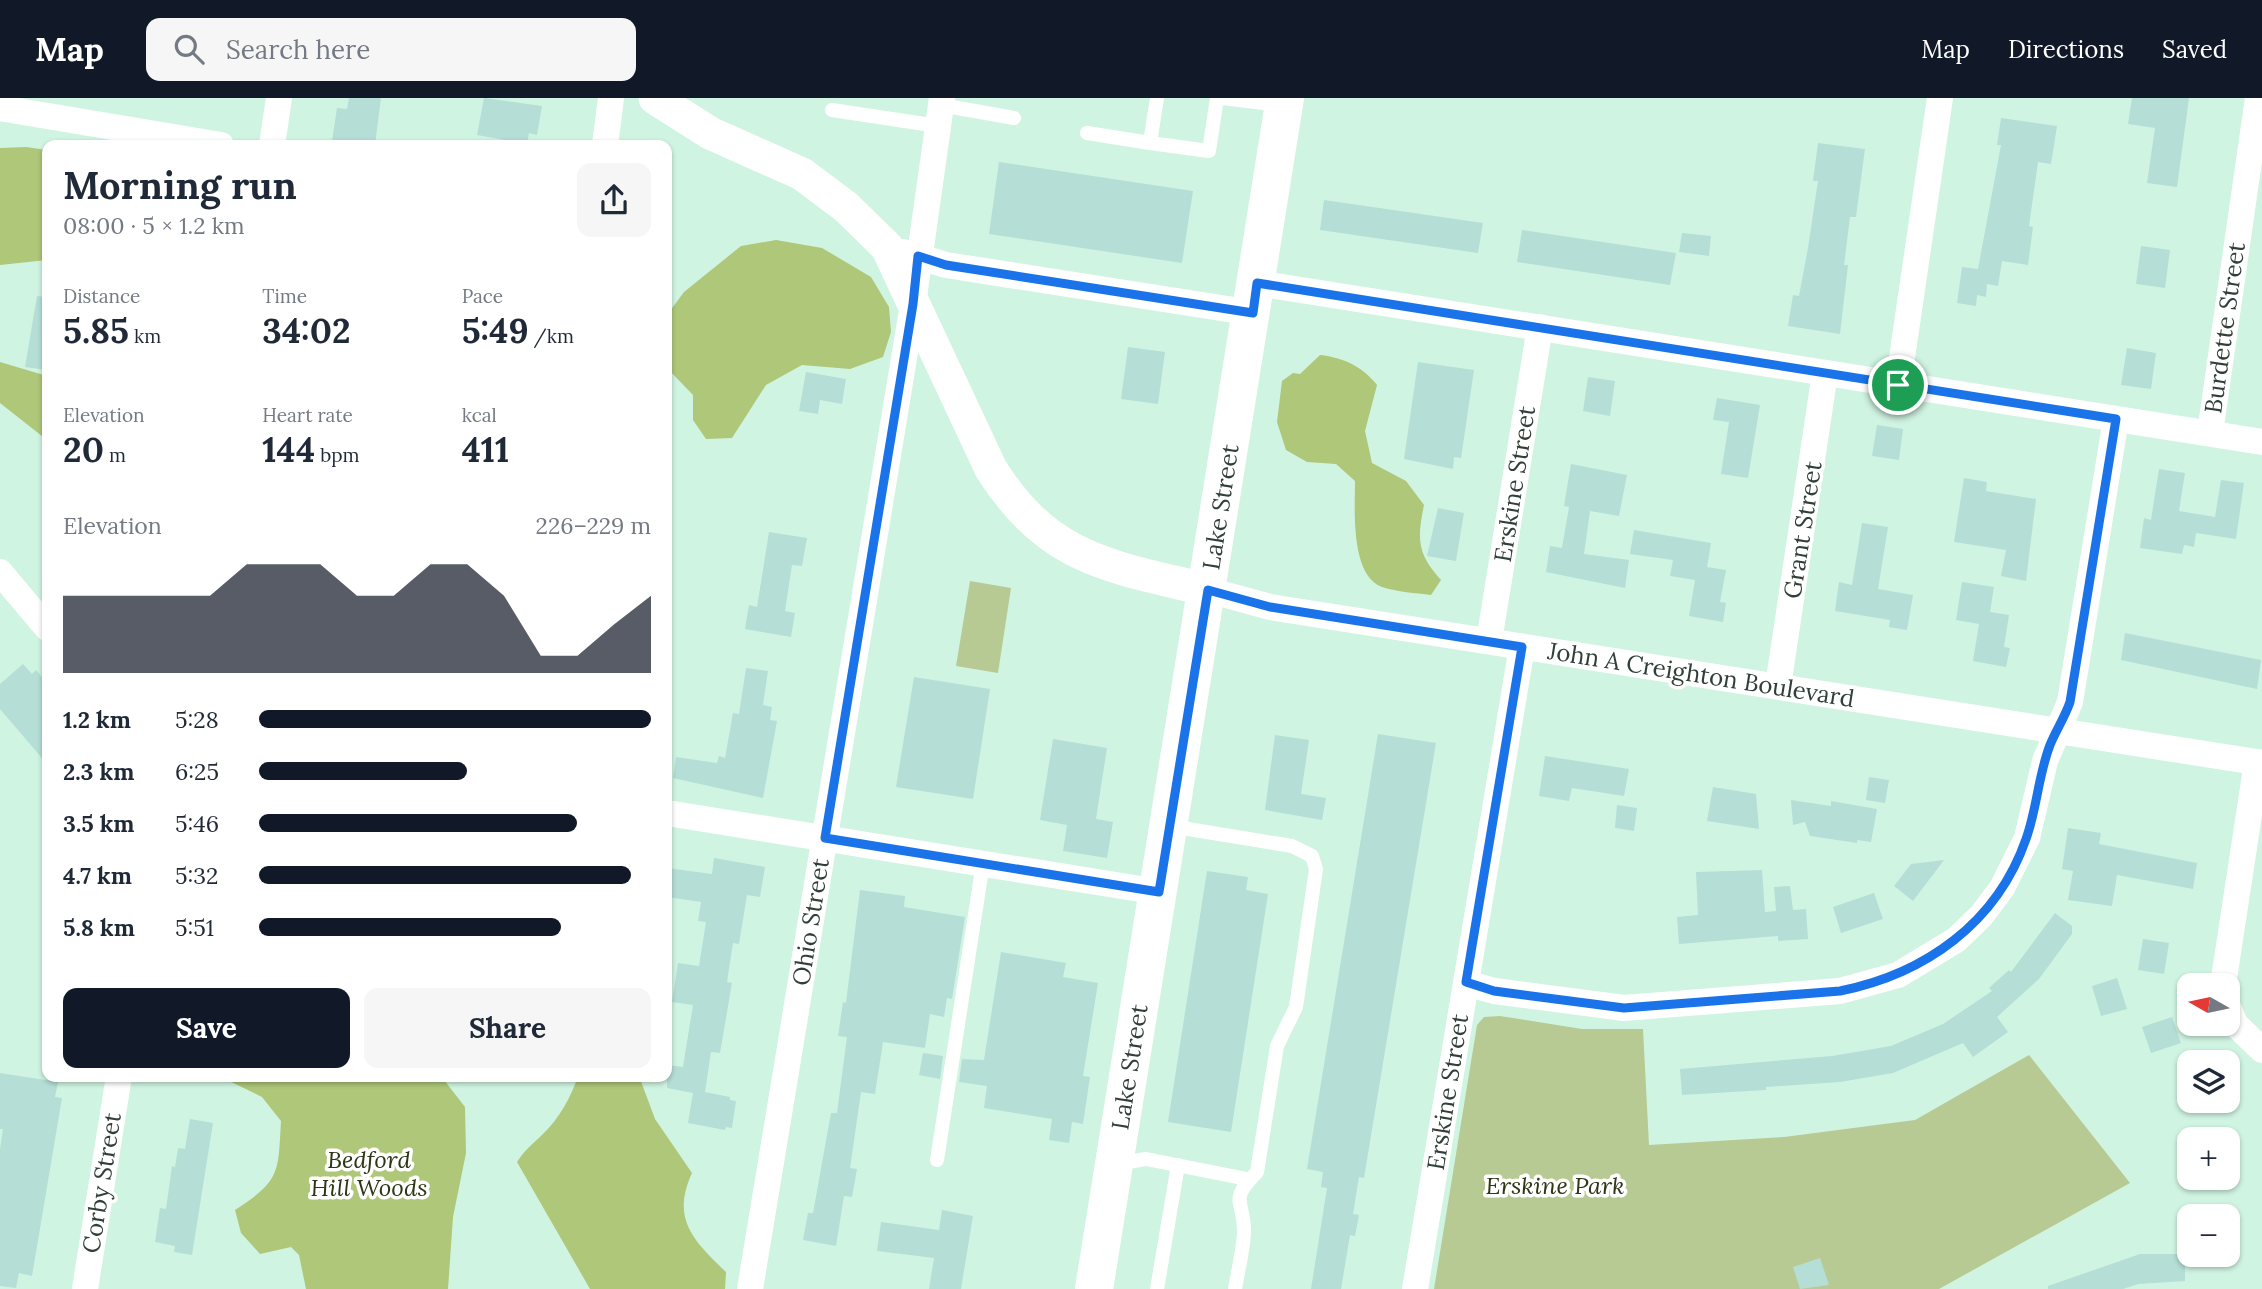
<!DOCTYPE html>
<html lang="en">
<head>
<meta charset="utf-8">
<style>
  :root { --surface:#fff; --page:#f6f6f7; --text:#1f2937; --muted:#747a83; --accent:#111827 }
  body { margin:0; font-family:Lora,serif; background:var(--page); color:var(--text); height:100vh; display:flex; flex-direction:column; font-size:26px; white-space:nowrap }
  * { box-sizing:border-box; margin:0 }
  p { font-size:23px; color:var(--muted) }
  .icon { flex:none; width:38px; height:38px; fill:none; stroke:currentColor; stroke-width:2; stroke-linecap:round; stroke-linejoin:round }
  .map { position:relative; flex:1; overflow:hidden }
  .sheet { position:absolute; left:42px; top:42px; width:630px; height:942px; display:flex; flex-direction:column; background:var(--surface); border-radius:14px; box-shadow:0 2px 5px #0004 }
  .sheet>* { flex:none }
  .needle { width:46px; rotate:279deg }
  .controls { position:absolute; left:2177px; top:875px; display:grid; gap:14px }
  .controls a { display:grid; place-items:center; width:63px; height:63px; border-radius:14px; background:var(--surface); box-shadow:0 2px 5px #0004; font-size:35px }
  .pin { position:absolute; display:grid; place-items:center; width:60px; height:60px; color:#fff; margin:-30px; border:4px solid #fff; border-radius:50%; box-shadow:0 2px 7px #0007 }
  .round { display:grid; place-items:center; flex:none; width:74px; height:74px; border-radius:14px; background:var(--page) }
  .head { display:flex; align-items:center; justify-content:space-between; height:119px; padding:0 21px }
  h1 { font-size:38px; font-weight:800; line-height:52px }
  .metrics { display:grid; grid-template-columns:repeat(3,1fr); gap:10px; height:119px; padding:7px 21px }
  .metrics div { display:grid; align-content:center }
  .metrics b { font-size:35px; font-weight:800 }
  .metrics small { font-size:19px; font-weight:400 }
  .metrics p { font-size:19px }
  .chart { height:196px; padding:14px 21px }
  .chart p { display:flex; justify-content:space-between }
  .chart svg { width:100%; height:126px; margin-top:7px; fill:var(--accent); opacity:.7 }
  .cta { display:flex; gap:14px; margin-top:auto; padding:14px 21px }
  .cta a { flex:1; height:80px; border-radius:14px; background:var(--accent); color:#fff; font-size:28px; font-weight:800; line-height:80px; text-align:center }
  .cta a+a { background:var(--page); color:var(--text) }
  ul { padding:0 21px; list-style:none; font-size:23px }
  li { display:grid; grid-template-columns:112px 84px 1fr; align-items:center; height:52px }
  li i { height:18px; border-radius:9px; background:var(--accent) }
  header { display:flex; align-items:center; gap:42px; box-sizing:border-box; height:98px; padding:0 35px; background:var(--accent); color:#fff }
  header strong { font-size:33px }
  nav { display:flex; gap:38px; margin-inline-start:auto; font-size:24px }
  .search { width:490px; height:63px; background:var(--page); display:flex; align-items:center; gap:18px; box-sizing:border-box; padding:0 24px; border-radius:14px; color:var(--muted); font-size:26px }
  .map>svg:first-child { display:block }
  .green { fill:#b8ca93 }
  .forest { fill:#aec779 }
  .building { fill:#b5ded7 }
  .lines { fill:none; stroke-linecap:round; stroke-linejoin:round }
  .service { stroke:#fff; stroke-width:14 }
  .minor { stroke:#fff; stroke-width:26 }
  .tertiary { stroke:#fff; stroke-width:33 }
  .secondary { stroke:#fff; stroke-width:38 }
  .route-casing { stroke:#fff; stroke-width:14 }
  .route { stroke:#1a73e8; stroke-width:9 }
  .labels { text-anchor:middle; stroke-width:7; stroke-linejoin:round; paint-order:stroke }
  .street-label { font-size:24px; fill:#303f38; stroke:#fff }
  .park-label { font-size:24px; font-style:italic; fill:#2d3615; stroke:#fff }
</style>
</head>
<body>
<header>
<strong>Map</strong>
<div class="search"><svg class="icon" aria-label="search" viewBox="0 0 24 24"><circle cx="10" cy="10" r="6"/><path d="M15 15l6 6"/></svg>Search here</div>
<nav><a>Map</a><a>Directions</a><a>Saved</a></nav>
</header>
<div class="map">
<svg width="2262" height="1191" viewBox="0 0 2262 1191">
  <rect width="100%" height="100%" fill="#d0f4e2"/>
  <g class="green">
    <path d="M 970,483 L 1011,490 L 998,575 L 956,568 Z"/>
    <path d="M 1500,918 L 1582,931 L 1643,931 L 1649,1047 L 1784,1039 L 1915,1022 L 2029,957 L 2130,1085 L 1939,1191 L 1434,1191 L 1477,927 L 1484,919 Z"/>
  </g>
  <g class="forest">
    <path d="M 26,49 L 47,52 L 47,162 L 0,167 L 0,50 Z"/>
    <path d="M 776,142 L 822,150 L 871,179 L 889,209 L 891,234 L 883,259 L 850,271 L 802,267 L 766,287 L 732,340 L 706,341 L 693,322 L 693,297 L 667,270 L 667,217 L 684,194 L 741,148 Z"/>
    <path d="M 1320,257 C 1344,260 1362,268 1377,287 L 1365,333 L 1372,365 L 1406,383 L 1424,407 C 1417,441 1417,456 1441,482 L 1431,497 C 1416,495 1397,494 1382,489 C 1350,477 1355,411 1355,383 L 1336,366 L 1307,364 L 1286,352 L 1277,324 L 1282,283 L 1293,275 L 1300,276 Z"/>
    <path d="M 0,264 L 47,278 L 47,342 L 0,305 Z"/>
    <path d="M 219,978 L 441,978 L 465,1009 L 466,1055 L 453,1119 L 448,1191 L 306,1191 L 299,1157 L 291,1149 L 260,1156 L 241,1135 L 235,1112 C 281,1082 278,1075 281,1023 L 262,999 Z"/>
    <path d="M 578,978 L 639,978 L 655,1021 L 692,1075 C 671,1121 693,1142 726,1174 L 725,1191 L 590,1191 L 517,1064 C 526,1050 532,1047 543,1036 C 559,1021 571,999 578,978 Z"/>
  </g>
  <g class="building">
    <path d="M 349,0 L 381,0 L 375,47 L 332,43 L 337,10 L 347,11 Z"/>
    <path d="M 484,0 L 542,8 L 537,37 L 529,35 L 527,46 L 477,37 Z"/>
    <path d="M 2132,0 L 2189,0 L 2177,89 L 2147,85 L 2155,30 L 2128,26 Z"/>
    <path d="M 2001,20 L 2057,28 L 2051,66 L 2038,64 L 2029,128 L 2033,129 L 2028,167 L 2002,163 L 1998,188 L 1987,186 L 1986,199 L 1977,197 L 1976,208 L 1957,205 L 1962,169 L 1978,171 L 2001,47 L 1997,47 Z"/>
    <path d="M 1818,45 L 1865,51 L 1856,119 L 1850,119 L 1844,167 L 1848,167 L 1840,236 L 1788,228 L 1793,197 L 1799,198 L 1808,150 L 1818,83 L 1813,83 Z"/>
    <path d="M 999,64 L 1193,93 L 1182,165 L 989,136 Z"/>
    <path d="M 1324,102 L 1483,125 L 1478,155 L 1320,132 Z"/>
    <path d="M 1522,132 L 1676,155 L 1670,187 L 1517,164 Z"/>
    <path d="M 1682,135 L 1711,138 L 1709,158 L 1679,154 Z"/>
    <path d="M 2141,148 L 2170,152 L 2165,190 L 2136,186 Z"/>
    <path d="M 37,198 L 47,199 L 47,272 L 25,269 Z"/>
    <path d="M 1128,249 L 1165,254 L 1158,306 L 1121,301 Z"/>
    <path d="M 2127,250 L 2156,255 L 2151,291 L 2121,287 Z"/>
    <path d="M 1418,264 L 1474,272 L 1461,360 L 1454,359 L 1453,371 L 1404,361 Z"/>
    <path d="M 806,274 L 846,281 L 842,306 L 820,302 L 818,316 L 799,313 Z"/>
    <path d="M 1588,279 L 1615,283 L 1610,318 L 1583,313 Z"/>
    <path d="M 1717,300 L 1760,307 L 1748,380 L 1721,376 L 1729,324 L 1713,322 Z"/>
    <path d="M 1877,327 L 1903,331 L 1899,362 L 1872,358 Z"/>
    <path d="M 1571,366 L 1627,377 L 1619,418 L 1590,413 L 1584,456 L 1629,462 L 1625,490 L 1546,474 L 1550,448 L 1562,450 L 1569,409 L 1564,408 Z"/>
    <path d="M 2159,371 L 2185,375 L 2179,413 L 2215,419 L 2221,382 L 2244,385 L 2236,441 L 2196,435 L 2194,449 L 2184,447 L 2182,456 L 2140,450 L 2144,420 L 2151,422 Z"/>
    <path d="M 1964,380 L 1987,384 L 1986,393 L 2036,401 L 2026,483 L 2001,478 L 2006,452 L 1954,444 Z"/>
    <path d="M 1438,410 L 1464,415 L 1456,463 L 1427,458 Z"/>
    <path d="M 1862,425 L 1888,429 L 1878,491 L 1913,497 L 1907,532 L 1889,529 L 1890,522 L 1835,513 L 1839,484 L 1852,487 Z"/>
    <path d="M 1634,432 L 1711,445 L 1707,469 L 1726,472 L 1720,504 L 1726,505 L 1723,524 L 1689,518 L 1695,482 L 1670,478 L 1673,462 L 1630,456 Z"/>
    <path d="M 769,434 L 807,440 L 802,468 L 792,467 L 785,513 L 795,515 L 791,539 L 745,531 L 749,507 L 757,509 Z"/>
    <path d="M 1962,484 L 1994,489 L 1990,514 L 2009,517 L 2004,549 L 2010,550 L 2006,569 L 1973,563 L 1979,526 L 1956,522 Z"/>
    <path d="M 2125,535 L 2261,562 L 2257,591 L 2121,562 Z"/>
    <path d="M 23,566 L 32,576 L 36,572 L 47,585 L 47,666 L 0,611 L 0,586 Z"/>
    <path d="M 746,570 L 768,573 L 763,607 L 772,609 L 770,622 L 777,623 L 763,700 L 673,680 L 676,659 L 717,665 L 719,658 L 725,660 L 733,615 L 739,616 Z"/>
    <path d="M 914,579 L 990,591 L 973,701 L 896,689 Z"/>
    <path d="M 1378,636 L 1436,645 L 1364,1080 L 1359,1079 L 1353,1116 L 1359,1117 L 1355,1138 L 1350,1137 L 1341,1191 L 1311,1191 L 1327,1090 L 1321,1089 L 1323,1074 L 1307,1071 Z"/>
    <path d="M 1275,637 L 1309,642 L 1301,696 L 1326,700 L 1322,722 L 1265,712 Z"/>
    <path d="M 1053,641 L 1107,650 L 1096,721 L 1113,724 L 1107,760 L 1063,753 L 1067,727 L 1040,722 Z"/>
    <path d="M 1545,658 L 1629,671 L 1624,698 L 1572,690 L 1569,703 L 1539,698 Z"/>
    <path d="M 1869,679 L 1889,682 L 1885,705 L 1866,702 Z"/>
    <path d="M 1713,689 L 1756,696 L 1759,731 L 1707,723 Z"/>
    <path d="M 1791,702 L 1831,708 L 1831,703 L 1877,711 L 1871,744 L 1857,742 L 1857,745 L 1810,738 L 1805,724 L 1793,727 Z"/>
    <path d="M 1617,707 L 1637,710 L 1634,733 L 1615,730 Z"/>
    <path d="M 2068,730 L 2101,735 L 2099,746 L 2197,765 L 2193,791 L 2117,777 L 2112,808 L 2068,802 L 2073,773 L 2062,771 Z"/>
    <path d="M 714,760 L 765,769 L 760,799 L 747,797 L 739,846 L 733,845 L 727,884 L 732,885 L 720,955 L 711,954 L 705,994 L 730,999 L 730,1002 L 736,1003 L 732,1030 L 726,1029 L 725,1032 L 688,1025 L 693,995 L 667,990 L 667,967 L 683,969 L 693,907 L 672,904 L 678,865 L 699,868 L 706,824 L 698,823 L 701,804 L 667,799 L 667,770 L 712,776 Z"/>
    <path d="M 1944,762 L 1913,803 L 1894,788 L 1911,766 Z"/>
    <path d="M 1762,772 L 1765,814 L 1776,813 L 1774,789 L 1790,788 L 1793,812 L 1806,811 L 1808,841 L 1778,843 L 1778,838 L 1679,846 L 1677,819 L 1698,817 L 1696,774 Z"/>
    <path d="M 1207,773 L 1248,779 L 1246,792 L 1268,796 L 1231,1034 L 1168,1024 Z"/>
    <path d="M 860,792 L 905,798 L 904,809 L 965,819 L 952,901 L 947,900 L 944,919 L 930,916 L 925,950 L 883,944 L 875,996 L 861,994 L 850,1070 L 857,1071 L 852,1099 L 844,1098 L 836,1148 L 803,1142 L 808,1115 L 813,1115 L 831,1015 L 837,1015 L 847,939 L 838,938 L 843,904 L 846,905 Z"/>
    <path d="M 1874,795 L 1883,821 L 1841,835 L 1833,809 Z"/>
    <path d="M 2055,815 L 2072,828 L 2072,836 L 2039,881 L 1997,919 L 2008,934 L 1973,959 L 1963,945 L 1893,975 L 1840,984 L 1766,989 L 1766,992 L 1682,997 L 1680,971 L 1832,958 L 1891,948 L 1943,926 L 1992,893 L 1989,890 L 2009,872 L 2011,874 Z"/>
    <path d="M 2143,841 L 2169,845 L 2164,876 L 2138,872 Z"/>
    <path d="M 1001,854 L 1066,865 L 1063,879 L 1098,885 L 1083,978 L 1090,979 L 1083,1026 L 1072,1024 L 1069,1045 L 1049,1042 L 1052,1021 L 984,1010 L 987,988 L 959,984 L 962,961 L 984,962 Z"/>
    <path d="M 2117,880 L 2127,911 L 2101,918 L 2092,888 Z"/>
    <path d="M 2172,919 L 2181,945 L 2151,955 L 2142,929 Z"/>
    <path d="M 923,955 L 943,958 L 940,981 L 919,977 Z"/>
    <path d="M 0,975 L 58,984 L 55,999 L 62,1000 L 32,1178 L 19,1175 L 16,1190 L 0,1188 L 0,1051 L 3,1031 L 0,1031 Z"/>
    <path d="M 190,1021 L 213,1025 L 192,1157 L 174,1154 L 175,1148 L 155,1144 L 160,1110 L 166,1111 L 172,1068 L 175,1069 L 178,1050 L 185,1051 Z"/>
    <path d="M 942,1112 L 973,1118 L 961,1191 L 929,1191 L 934,1160 L 877,1153 L 881,1124 L 939,1132 Z"/>
    <path d="M 2140,1156 L 2185,1156 L 2185,1183 L 2138,1186 L 2123,1191 L 2048,1191 L 2048,1188 Z"/>
    <path d="M 1820,1160 L 1829,1187 L 1800,1191 L 1793,1169 Z"/>
  </g>
  <g class="lines">
    <g class="service">
      <path d="M 1157,0 L 1150,45 L 1209,53 L 1217,0"/>
      <path d="M 1222,0 L 1282,7"/>
      <path d="M 941,7 L 1014,20"/>
      <path d="M 832,12 L 938,28"/>
      <path d="M 1087,35 L 1150,45"/>
      <path d="M 1170,728 L 1292,748 L 1312,758 L 1316,771 L 1296,909 L 1277,948 L 1257,1074 C 1227,1104 1245,1102 1244,1135 C 1243,1153 1238,1173 1235,1191"/>
      <path d="M 937,1062 L 983,765"/>
      <path d="M 1116,1066 L 1146,1061 L 1247,1081"/>
      <path d="M 1157,1191 L 1178,1067"/>
    </g>
    <g class="minor">
      <path d="M 0,10 L 221,47"/>
      <path d="M 272,47 L 279,0"/>
      <path d="M 605,47 L 611,0"/>
      <path d="M 903,154 L 946,167 L 1253,215"/>
      <path d="M 1257,185 L 2262,344"/>
      <path d="M 1898,287 L 1940,0"/>
      <path d="M 2210,335 L 2258,0"/>
      <path d="M 0,474 L 47,530"/>
      <path d="M 1208,492 L 1270,509 L 2262,665"/>
      <path d="M 1489,543 L 1540,229"/>
      <path d="M 1778,588 L 1825,275"/>
      <path d="M 667,715 L 1159,794"/>
      <path d="M 1466,885 L 1494,893 L 1624,910 L 1840,893 L 1898,877 L 1956,842 L 1981,818 L 2002,790 L 2027,740 L 2045,663 L 2070,604 L 2116,321"/>
      <path d="M 2223,887 L 2257,664"/>
      <path d="M 2228,909 L 2235,926 L 2262,952"/>
      <path d="M 85,1191 L 119,978"/>
      <path d="M 750,1191 L 913,206 L 942,0"/>
      <path d="M 1415,1191 L 1522,549"/>
    </g>
    <path class="tertiary" d="M 655,0 L 710,35 L 802,76 L 846,109 L 887,149 L 991,371 C 1049,463 1110,468 1208,492"/>
    <path class="secondary" d="M 1094,1191 L 1285,0"/>
  </g>
  <g class="lines">
    <g class="route-casing">
      <path id="route" d="M 918,158 L 946,167 L 1253,215 L 1257,185 L 2116,321 L 2070,604 C 2065,619 2056,632 2050,647 C 2038,678 2037,711 2026,741 C 1997,825 1925,876 1840,893 L 1624,910 L 1494,893 L 1466,884 L 1522,549 L 1270,509 L 1208,492 L 1159,794 L 825,740 L 913,206 Z"/>
    </g>
    <use href="#route" class="route"/>
  </g>
  <g class="labels">
    <g class="street-label">
      <text transform="translate(2225 230) rotate(-82)" y="8">Burdette Street</text>
      <text transform="translate(1515 386) rotate(-81)" y="8">Erskine Street</text>
      <text transform="translate(1221 409) rotate(-81)" y="8">Lake Street</text>
      <text transform="translate(1803 432) rotate(-81)" y="8">Grant Street</text>
      <text transform="translate(1701 577) rotate(9)" y="8">John A Creighton Boulevard</text>
      <text transform="translate(811 824) rotate(-81)" y="8">Ohio Street</text>
      <text transform="translate(1130 969) rotate(-81)" y="8">Lake Street</text>
      <text transform="translate(1448 994) rotate(-81)" y="8">Erskine Street</text>
      <text transform="translate(102 1085) rotate(-81)" y="8">Corby Street</text>
    </g>
    <g class="park-label">
      <text x="369" y="1070">Bedford<tspan x="369" dy="28">Hill Woods</tspan></text>
      <text x="1555" y="1096">Erskine Park</text>
    </g>
  </g>
</svg>
<div class="controls">
<a><svg class="needle" viewBox="-14 -14 28 28"><path d="M0-13l5 13h-10z" fill="#e53935"/><path d="M0 13l5-13h-10z" fill="#747a83"/></svg></a>
<a><svg class="icon" aria-label="layers" viewBox="0 0 24 24"><path d="M12 4l9 5-9 5-9-5zM3 14l9 5 9-5"/></svg></a>
<a>+</a>
<a>−</a>
</div>
<div class="pin" style="left:1898px;top:287px;background:#1e9e55"><svg class="icon" aria-label="arrive" viewBox="0 0 24 24"><path d="M6 21V4h12l-3 4 3 4H6"/></svg></div>
<section class="sheet">
<div class="head"><div><h1>Morning run</h1><p>08:00 · 5 × 1.2 km</p></div><a class="round"><svg class="icon" aria-label="share" viewBox="0 0 24 24"><path d="M12 15V3M7 8l5-5 5 5M5 13v7h14v-7"/></svg></a></div>
<div class="metrics">
<div><p>Distance</p><b>5.85<small> km</small></b></div>
<div><p>Time</p><b>34:02</b></div>
<div><p>Pace</p><b>5:49<small> /km</small></b></div>
</div>
<div class="metrics">
<div><p>Elevation</p><b>20<small> m</small></b></div>
<div><p>Heart rate</p><b>144<small> bpm</small></b></div>
<div><p>kcal</p><b>411</b></div>
</div>
<div class="chart"><p><span>Elevation</span>226–229 m</p>
<svg viewBox="0 0 160 44" preserveAspectRatio="none"><path d="M0 44V17L10 17L20 17L30 17L40 17L50 6L60 6L70 6L80 17L90 17L100 6L110 6L120 17L130 38L140 38L150 27L160 17V44z"/></svg>
</div>
<ul>
<li><b>1.2 km</b>5:28<i style="width:100%"></i></li>
<li><b>2.3 km</b>6:25<i style="width:53%"></i></li>
<li><b>3.5 km</b>5:46<i style="width:81%"></i></li>
<li><b>4.7 km</b>5:32<i style="width:95%"></i></li>
<li><b>5.8 km</b>5:51<i style="width:77%"></i></li>
</ul>
<div class="cta"><a>Save</a><a>Share</a></div>
</section>
</div>
</body>
</html>
